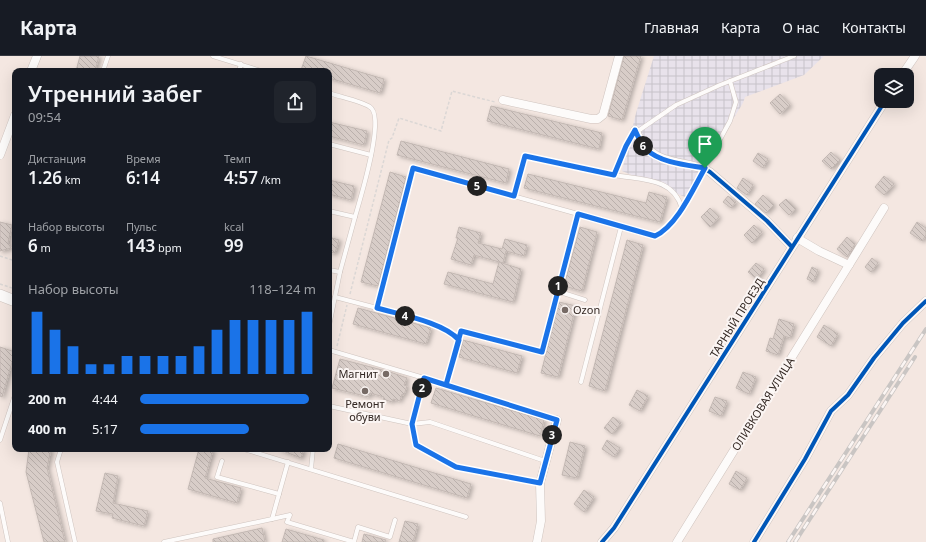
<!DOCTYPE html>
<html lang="ru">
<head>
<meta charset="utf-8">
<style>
  :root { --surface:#171b24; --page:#20242c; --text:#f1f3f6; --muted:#9ea1a6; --line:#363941; --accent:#1a73e8 }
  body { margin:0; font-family:"Noto Sans",sans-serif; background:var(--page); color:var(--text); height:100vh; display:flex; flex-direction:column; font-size:15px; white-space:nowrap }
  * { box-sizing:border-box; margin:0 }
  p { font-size:13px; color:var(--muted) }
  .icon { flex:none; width:22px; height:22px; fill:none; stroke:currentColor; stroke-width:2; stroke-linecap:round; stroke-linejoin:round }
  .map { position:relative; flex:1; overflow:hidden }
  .sheet { position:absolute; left:12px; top:12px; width:320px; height:384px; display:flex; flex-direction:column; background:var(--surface); border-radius:8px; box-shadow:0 4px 16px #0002 }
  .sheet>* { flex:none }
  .buttons { position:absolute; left:874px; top:12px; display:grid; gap:8px }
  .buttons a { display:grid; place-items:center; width:40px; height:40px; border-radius:8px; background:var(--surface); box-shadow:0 4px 16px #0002; font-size:20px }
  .pin { position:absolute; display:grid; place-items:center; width:34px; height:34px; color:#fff; margin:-41px -17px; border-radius:50% 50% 50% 0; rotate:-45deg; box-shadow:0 0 4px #0007 }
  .pin .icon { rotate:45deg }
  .km { position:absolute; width:20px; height:20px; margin:-10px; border-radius:50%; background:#222; color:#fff; font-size:11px; line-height:20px; text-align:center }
  .round { display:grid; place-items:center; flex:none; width:42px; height:42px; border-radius:8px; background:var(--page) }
  .head { display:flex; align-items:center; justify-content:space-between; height:68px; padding:0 16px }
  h1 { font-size:22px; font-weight:600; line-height:30px }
  .stats { display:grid; grid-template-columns:repeat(3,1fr); gap:6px; height:68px; padding:4px 16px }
  .stats div { display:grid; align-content:center }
  .stats b { font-size:17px; font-weight:600 }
  .stats small { font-size:11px; font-weight:400 }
  .stats p { font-size:11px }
  .chart { height:112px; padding:8px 16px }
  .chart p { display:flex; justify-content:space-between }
  .chart svg { width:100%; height:72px; margin-top:4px; stroke:var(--accent); stroke-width:6 }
  ul { padding:0 16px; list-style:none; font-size:13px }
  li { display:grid; grid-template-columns:64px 48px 1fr; align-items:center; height:30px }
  li i { height:10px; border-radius:5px; background:var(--accent) }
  header { display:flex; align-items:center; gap:24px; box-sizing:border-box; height:56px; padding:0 20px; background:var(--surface); border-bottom:1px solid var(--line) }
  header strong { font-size:19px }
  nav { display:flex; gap:22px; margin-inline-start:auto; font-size:14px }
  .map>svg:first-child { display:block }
  .industrial { fill:url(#industrial-grid) }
  .building { fill:url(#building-back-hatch); stroke:#c3b8b3; filter:url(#shadow) }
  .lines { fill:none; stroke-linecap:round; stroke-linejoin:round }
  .lane-casing { stroke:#cfc4bf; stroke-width:5 }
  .street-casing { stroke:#cfc4bf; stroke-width:9 }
  .secondary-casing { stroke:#cfc4bf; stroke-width:12 }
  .path { stroke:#dbd7d5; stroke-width:1.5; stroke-dasharray:3 2; stroke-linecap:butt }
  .lane { stroke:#fdfbfa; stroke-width:4 }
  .street { stroke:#fdfbfa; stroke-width:8 }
  .secondary { stroke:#fdfbfa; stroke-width:11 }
  .rail-casing { stroke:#c9c5c3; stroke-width:4 }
  .rail { stroke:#fbf5f3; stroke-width:2.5; stroke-dasharray:8; stroke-linecap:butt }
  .cycleway-casing { stroke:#fbf5f3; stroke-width:6 }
  .cycleway { stroke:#0057b8; stroke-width:4 }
  .route-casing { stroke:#fff; stroke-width:8 }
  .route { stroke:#1a73e8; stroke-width:5 }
  .poi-dot { fill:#766a65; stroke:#fbf5f3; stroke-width:1.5 }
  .labels { text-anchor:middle; stroke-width:4; stroke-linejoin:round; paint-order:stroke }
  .poi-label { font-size:11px; fill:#322722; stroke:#fbf5f3; text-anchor:start }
  .street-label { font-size:11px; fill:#322722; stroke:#fbf5f3 }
</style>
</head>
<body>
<header>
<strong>Карта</strong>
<nav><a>Главная</a><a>Карта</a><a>О нас</a><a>Контакты</a></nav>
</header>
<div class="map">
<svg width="926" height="486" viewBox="0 0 926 486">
  <defs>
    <pattern id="industrial-grid" width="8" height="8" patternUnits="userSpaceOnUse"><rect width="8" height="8" fill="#e8e2eb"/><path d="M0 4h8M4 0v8" fill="none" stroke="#c7c2c9"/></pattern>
    <pattern id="building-back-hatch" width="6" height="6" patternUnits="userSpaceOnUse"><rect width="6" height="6" fill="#d8cdc8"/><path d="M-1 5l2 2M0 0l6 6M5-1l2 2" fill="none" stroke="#bab0ac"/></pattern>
    <filter id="shadow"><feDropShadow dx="2.5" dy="1.5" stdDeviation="2" flood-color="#0004"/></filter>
  </defs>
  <rect width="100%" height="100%" fill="#f4e7e1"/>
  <path class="industrial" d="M 654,0 L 824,0 L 804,19 L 745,41 L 743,47 L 685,141 L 622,115 L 636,57 Z"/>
  <g class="building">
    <path d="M 80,0 L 99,0 L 95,15 L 76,15 Z"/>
    <path d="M 306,0 L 384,23 L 380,37 L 329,22 L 329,15 L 301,14 Z"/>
    <path d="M 624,0 L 641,0 L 622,64 L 608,60 Z"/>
    <path d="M 780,38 L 790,49 L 780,58 L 770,47 Z"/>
    <path d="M 491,50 L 602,77 L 599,93 L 487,65 Z"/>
    <path d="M 329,66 L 367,75 L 364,89 L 329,80 Z"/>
    <path d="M 401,85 L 509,113 L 506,127 L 397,99 Z"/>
    <path d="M 831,96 L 840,104 L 831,113 L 822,105 Z"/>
    <path d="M 758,97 L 768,103 L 763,112 L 753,105 Z"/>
    <path d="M 390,116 L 406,121 L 378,230 L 361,226 Z"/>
    <path d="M 528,118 L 646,147 L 649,136 L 667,141 L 660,166 L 524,132 Z"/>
    <path d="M 884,120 L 894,128 L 884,139 L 875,131 Z"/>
    <path d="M 743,122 L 753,129 L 747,139 L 737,132 Z"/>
    <path d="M 329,124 L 354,130 L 351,144 L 329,138 Z"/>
    <path d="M 763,139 L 774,149 L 766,157 L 755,148 Z"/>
    <path d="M 728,140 L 736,146 L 731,152 L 723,146 Z"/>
    <path d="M 786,143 L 796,153 L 789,159 L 779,149 Z"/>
    <path d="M 710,152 L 719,161 L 710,171 L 701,161 Z"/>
    <path d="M 0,166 L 12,169 L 8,187 L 11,192 L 0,195 Z"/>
    <path d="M 917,166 L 926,172 L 926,179 L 922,185 L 910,177 Z"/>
    <path d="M 754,169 L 762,176 L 752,187 L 744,179 Z"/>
    <path d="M 459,171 L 481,177 L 478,187 L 502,193 L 505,183 L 527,189 L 524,200 L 506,195 L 503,207 L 474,199 L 471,209 L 451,203 L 458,182 L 456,182 Z"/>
    <path d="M 580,171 L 597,176 L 582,235 L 564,230 Z"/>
    <path d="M 329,181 L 339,184 L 335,197 L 329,196 Z"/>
    <path d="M 847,181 L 855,188 L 847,201 L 837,193 Z"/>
    <path d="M 627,184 L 643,189 L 605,335 L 589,330 Z"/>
    <path d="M 872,202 L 878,207 L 871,216 L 865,211 Z"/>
    <path d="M 499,206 L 521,213 L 513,246 L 444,228 L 448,216 L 493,228 Z"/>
    <path d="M 756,207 L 764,213 L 757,223 L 748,216 Z"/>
    <path d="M 812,211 L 818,214 L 813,226 L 807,223 Z"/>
    <path d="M 559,246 L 576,250 L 558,321 L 541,317 Z"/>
    <path d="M 358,252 L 431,272 L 426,288 L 353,268 Z"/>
    <path d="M 779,263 L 794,268 L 790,282 L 784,280 L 778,299 L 766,295 L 770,282 L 773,283 Z"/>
    <path d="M 824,269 L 838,278 L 831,290 L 817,281 Z"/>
    <path d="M 463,284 L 522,300 L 517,317 L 459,301 Z"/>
    <path d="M 0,291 L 15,296 L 2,341 L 0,340 Z"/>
    <path d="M 340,303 L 390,316 L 407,322 L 404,329 L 407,330 L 404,339 L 402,338 L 400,345 L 393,343 L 392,346 L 383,343 L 384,341 L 370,337 L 369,341 L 332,332 Z"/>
    <path d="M 743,316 L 756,321 L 749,338 L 736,332 Z"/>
    <path d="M 436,332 L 544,364 L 540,380 L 431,347 Z"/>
    <path d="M 637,334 L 648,340 L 640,355 L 629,349 Z"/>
    <path d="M 715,341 L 727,345 L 721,360 L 709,355 Z"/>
    <path d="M 613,361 L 621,367 L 612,378 L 604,372 Z"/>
    <path d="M 607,384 L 620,392 L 614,401 L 602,393 Z"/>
    <path d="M 570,386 L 585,390 L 577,422 L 562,419 Z"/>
    <path d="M 338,388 L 471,428 L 467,442 L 334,402 Z"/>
    <path d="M 29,393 L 51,393 L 47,412 L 65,486 L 44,486 L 26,416 Z"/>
    <path d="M 199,393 L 213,394 L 205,422 L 241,432 L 237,447 L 188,433 Z"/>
    <path d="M 278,393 L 304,393 L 301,402 Z"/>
    <path d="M 736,415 L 747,422 L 740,434 L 729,428 Z"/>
    <path d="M 105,417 L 118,420 L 113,447 L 148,455 L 144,470 L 112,462 L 113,458 L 96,455 Z"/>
    <path d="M 584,434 L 594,441 L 584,456 L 574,448 Z"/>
    <path d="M 405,465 L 418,468 L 413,486 L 399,486 Z"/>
    <path d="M 262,472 L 265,486 L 213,486 L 213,483 Z"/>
    <path d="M 286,473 L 324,484 L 324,486 L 282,486 Z"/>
    <path d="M 364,478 L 386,484 L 385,486 L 362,486 Z"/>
  </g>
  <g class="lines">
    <g class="lane-casing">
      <g id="lane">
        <path d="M 213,0 L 261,15"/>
        <path d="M 103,15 L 108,0"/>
        <path d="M 239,15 L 241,8"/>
        <path d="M 329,37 C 340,41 361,45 370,51 C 386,61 360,143 355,161 L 329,155"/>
        <path d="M 329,88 L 371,99"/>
        <path d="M 614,119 C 641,124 674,121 682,153"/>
        <path d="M 514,140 L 525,100 L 614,119 L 626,90 L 635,74 L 638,75 L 676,49 L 720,29 L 794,0"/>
        <path d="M 578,158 L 641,177 L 655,180 L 662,177 L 682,153 L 730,65 L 736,46 L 730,25"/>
        <path d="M 329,214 L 340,216"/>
        <path d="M 557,235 L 585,244"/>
        <path d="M 335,241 L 377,252 L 413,112 L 578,158 L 542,296 L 461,275 L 446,329"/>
        <path d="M 377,252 L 430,268"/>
        <path d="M 329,270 L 340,216 L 355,161"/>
        <path d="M 329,294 L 424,322 L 412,368 L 329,350"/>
        <path d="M 424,322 L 557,364"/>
        <path d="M 581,326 L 621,171"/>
        <path d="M 0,384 L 15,339"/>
        <path d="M 61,393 L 57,406 L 75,486"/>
        <path d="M 244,393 L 466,461"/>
        <path d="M 222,405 L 217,421 L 279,438 L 288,406"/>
        <path d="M 311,413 L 313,393"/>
        <path d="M 540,427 L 455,411 L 416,389 L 412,368 L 430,366 L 545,405"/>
        <path d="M 0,447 L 8,486"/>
        <path d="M 272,463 L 290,459 L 287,466 L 354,486 L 358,471 L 390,481 L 395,464"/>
        <path d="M 164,486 L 272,463 L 279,438"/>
      </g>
    </g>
    <g class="street-casing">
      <g id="street">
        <path d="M 31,15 L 37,0"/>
        <path d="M 902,19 L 915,0"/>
        <path d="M 503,44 L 591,63 L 598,63 L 603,59 L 619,0"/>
        <path d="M 635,74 C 648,101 662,104 690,109 C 697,111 704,112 710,116 L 767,165 L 791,190"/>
        <path d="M 0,99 L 15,59"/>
        <path d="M 797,182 L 819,195 L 849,209 L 884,152"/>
        <path d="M 537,486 L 541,465 L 540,427 L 557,364"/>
        <path d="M 602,486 L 614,472 L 885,45"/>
        <path d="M 677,486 L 849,209"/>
        <path d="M 754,486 L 805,403 L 831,355 L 848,339 L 874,302 L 903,267 L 926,245"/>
      </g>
    </g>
    <g class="secondary-casing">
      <path id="secondary" d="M 0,239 L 15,245"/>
    </g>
    <g class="path">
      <path d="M 0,200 L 15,205"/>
      <path d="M 0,228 L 15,233"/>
      <path d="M 350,238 L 389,84 L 392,82 L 399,62 L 441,75 L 452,35 L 495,46"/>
      <path d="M 435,270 L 453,278"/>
      <path d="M 337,290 L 347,249"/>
    </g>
    <use href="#lane" class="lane"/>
    <use href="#street" class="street"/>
    <use href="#secondary" class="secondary"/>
    <g class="rail-casing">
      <g id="rail">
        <path d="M 788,486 L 926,273"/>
        <path d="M 795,486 L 915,301"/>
      </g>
    </g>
    <use href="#rail" class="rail"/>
    <g class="cycleway-casing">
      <g id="cycleway">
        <path d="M 635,74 C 648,101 662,104 690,109 C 697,111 704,112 710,116 L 767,165 L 791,190"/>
        <path d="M 602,486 L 614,472 L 885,45"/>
        <path d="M 754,486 L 805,403 L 831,355 L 848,339 L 874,302 L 903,267 L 926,245"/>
      </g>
    </g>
    <use href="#cycleway" class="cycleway"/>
  </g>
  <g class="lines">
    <g class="route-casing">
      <path id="route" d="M 705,112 C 693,133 677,170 655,180 L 578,158 L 542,296 L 461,275 L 446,329 L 424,322 L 412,368 L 416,389 L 456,411 L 540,427 L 557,364 L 446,329 L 459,284 C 443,266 401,259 377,252 L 413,112 L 514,140 L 525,100 L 614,119 L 626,90 L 635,74 C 638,81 641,88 646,93 C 660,107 687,109 705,112"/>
    </g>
    <use href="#route" class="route"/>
  </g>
  <g class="poi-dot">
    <circle cx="565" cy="254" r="4"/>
    <circle cx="386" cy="318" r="4"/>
    <circle cx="365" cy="335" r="4"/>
  </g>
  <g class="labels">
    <g class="poi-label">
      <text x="573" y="258">Ozon</text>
      <text x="378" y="322" text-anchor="end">Магнит</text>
      <text x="365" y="352" text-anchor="middle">Ремонт<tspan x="365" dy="13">обуви</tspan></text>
    </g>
    <g class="street-label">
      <text transform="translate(737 262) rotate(-58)" y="4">ТАРНЫЙ ПРОЕЗД</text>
      <text transform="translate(763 348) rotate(-58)" y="4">ОЛИВКОВАЯ УЛИЦА</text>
    </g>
  </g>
</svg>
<div class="buttons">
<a><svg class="icon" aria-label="layers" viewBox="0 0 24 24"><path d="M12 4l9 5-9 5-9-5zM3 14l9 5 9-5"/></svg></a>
</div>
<div class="pin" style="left:705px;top:112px;background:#1e9e55"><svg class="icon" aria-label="arrive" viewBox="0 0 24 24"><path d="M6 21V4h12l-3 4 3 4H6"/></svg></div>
<b class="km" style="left:558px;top:230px">1</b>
<b class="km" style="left:422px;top:332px">2</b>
<b class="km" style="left:552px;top:379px">3</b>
<b class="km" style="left:405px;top:260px">4</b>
<b class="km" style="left:477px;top:130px">5</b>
<b class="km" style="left:643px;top:90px">6</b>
<section class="sheet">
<div class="head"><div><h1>Утренний забег</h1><p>09:54</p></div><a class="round"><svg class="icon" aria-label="share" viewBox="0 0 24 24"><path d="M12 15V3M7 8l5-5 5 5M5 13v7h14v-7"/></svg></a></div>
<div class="stats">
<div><p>Дистанция</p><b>1.26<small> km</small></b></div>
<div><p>Время</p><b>6:14</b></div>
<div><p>Темп</p><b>4:57<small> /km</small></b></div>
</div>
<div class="stats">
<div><p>Набор высоты</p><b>6<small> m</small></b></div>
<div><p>Пульс</p><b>143<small> bpm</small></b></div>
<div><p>kcal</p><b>99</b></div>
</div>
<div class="chart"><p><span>Набор высоты</span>118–124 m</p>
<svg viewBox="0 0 160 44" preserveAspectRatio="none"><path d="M5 44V6M15 44V17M25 44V27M35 44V38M45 44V38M55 44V33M65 44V33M75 44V33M85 44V33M95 44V27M105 44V17M115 44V11M125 44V11M135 44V11M145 44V11M155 44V6"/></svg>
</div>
<ul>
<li><b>200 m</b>4:44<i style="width:96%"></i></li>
<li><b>400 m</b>5:17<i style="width:62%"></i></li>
</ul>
</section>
</div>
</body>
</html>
